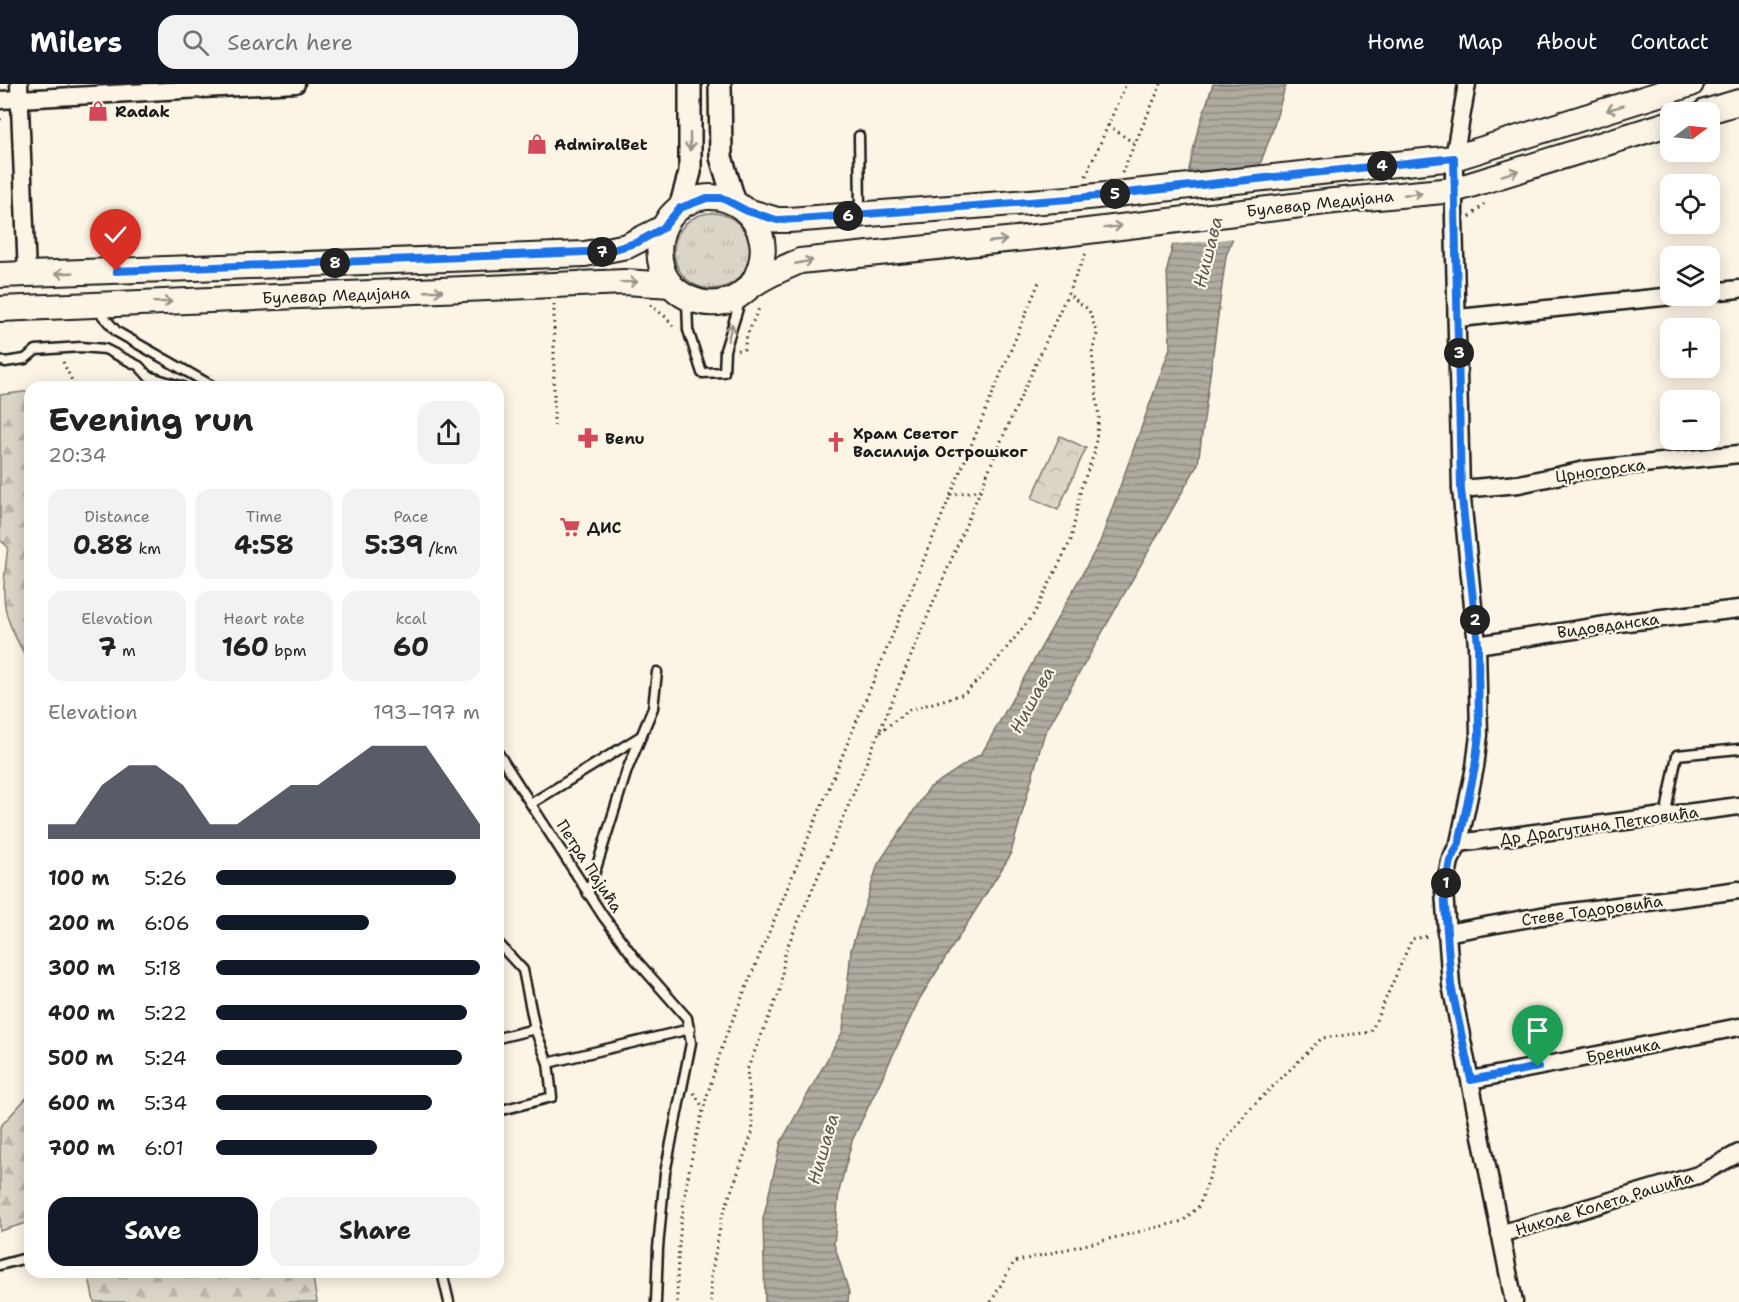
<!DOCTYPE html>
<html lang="en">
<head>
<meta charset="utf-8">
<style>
  :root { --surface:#fff; --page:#f2f2f2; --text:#222; --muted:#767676; --accent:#111827 }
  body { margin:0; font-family:"Shantell Sans",sans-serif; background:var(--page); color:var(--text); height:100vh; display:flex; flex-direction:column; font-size:22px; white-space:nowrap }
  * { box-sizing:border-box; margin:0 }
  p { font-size:20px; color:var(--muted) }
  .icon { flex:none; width:33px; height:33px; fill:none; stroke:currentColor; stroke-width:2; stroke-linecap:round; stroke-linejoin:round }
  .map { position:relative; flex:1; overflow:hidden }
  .panel { position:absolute; left:24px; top:297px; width:480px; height:897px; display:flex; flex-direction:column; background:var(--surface); border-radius:18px; box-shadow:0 3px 15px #0003 }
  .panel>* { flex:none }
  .needle { width:39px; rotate:75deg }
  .fabs { position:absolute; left:1660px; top:18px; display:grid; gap:12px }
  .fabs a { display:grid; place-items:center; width:60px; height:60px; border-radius:12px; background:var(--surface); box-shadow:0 3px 15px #0003; font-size:30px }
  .pin { position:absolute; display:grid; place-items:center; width:51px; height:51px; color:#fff; margin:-62px -26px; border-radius:50% 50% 50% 0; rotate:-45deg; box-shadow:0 0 6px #0007 }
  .pin .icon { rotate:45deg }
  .km { position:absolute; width:30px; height:30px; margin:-15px; border-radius:50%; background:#222; color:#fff; font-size:16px; line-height:30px; text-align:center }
  .round { display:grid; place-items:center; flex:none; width:63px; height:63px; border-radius:18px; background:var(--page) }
  .summary { display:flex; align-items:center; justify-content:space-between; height:102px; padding:0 24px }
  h1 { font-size:33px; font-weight:700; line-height:45px }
  .metrics { display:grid; grid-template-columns:repeat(3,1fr); gap:9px; height:102px; padding:6px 24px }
  .metrics div { display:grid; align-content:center; border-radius:15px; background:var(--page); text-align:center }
  .metrics b { font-size:26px; font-weight:700 }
  .metrics small { font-size:16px; font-weight:400 }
  .metrics p { font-size:16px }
  .chart { height:168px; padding:12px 24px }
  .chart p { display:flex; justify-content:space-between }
  .chart svg { width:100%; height:108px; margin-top:6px; fill:var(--accent); opacity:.7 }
  .button { display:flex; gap:12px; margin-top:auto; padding:12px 24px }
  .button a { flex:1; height:69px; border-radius:18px; background:var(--accent); color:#fff; font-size:24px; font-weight:700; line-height:69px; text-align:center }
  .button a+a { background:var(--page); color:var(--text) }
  ul { padding:0 24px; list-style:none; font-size:20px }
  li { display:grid; grid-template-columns:96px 72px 1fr; align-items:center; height:45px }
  li i { height:15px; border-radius:8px; background:var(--accent) }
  header { display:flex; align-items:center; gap:36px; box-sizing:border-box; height:84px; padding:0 30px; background:var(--accent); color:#fff }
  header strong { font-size:28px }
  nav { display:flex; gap:33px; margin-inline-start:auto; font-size:21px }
  .search { width:420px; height:54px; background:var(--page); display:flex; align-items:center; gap:15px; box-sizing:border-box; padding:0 21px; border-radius:18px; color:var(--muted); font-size:22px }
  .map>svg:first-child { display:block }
  .grass { fill:url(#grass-tufts); stroke:#7c7872; stroke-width:1.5 }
  .forest { fill:url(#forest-firs); stroke:#7c7872; stroke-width:1.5 }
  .park { fill:url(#park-crowns); stroke:#7c7872; stroke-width:1.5 }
  .water { fill:url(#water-rules); stroke:#75726c; stroke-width:1.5 }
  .pier { fill:#fcf5e5 }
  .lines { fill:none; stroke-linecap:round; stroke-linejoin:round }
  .service-casing { stroke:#1c1c1c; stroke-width:13 }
  .minor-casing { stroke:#1c1c1c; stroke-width:21 }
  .tertiary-casing { stroke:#1c1c1c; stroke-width:26 }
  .secondary-casing { stroke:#1c1c1c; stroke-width:28 }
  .path { stroke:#1c1c1c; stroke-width:3; stroke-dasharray:1.5 4.5; stroke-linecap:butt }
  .service { stroke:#fcf5e5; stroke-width:8 }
  .minor { stroke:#fcf5e5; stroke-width:16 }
  .tertiary { stroke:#fcf5e5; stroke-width:21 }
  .secondary { stroke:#fcf5e5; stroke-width:24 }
  .secondary-bridge-casing { stroke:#1c1c1c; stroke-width:28; stroke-linecap:butt }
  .secondary-bridge { stroke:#fcf5e5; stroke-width:24 }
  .oneway { stroke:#97938b }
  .route-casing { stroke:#fff; stroke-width:12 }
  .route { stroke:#1a73e8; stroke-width:8 }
  .labels { text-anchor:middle; stroke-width:4.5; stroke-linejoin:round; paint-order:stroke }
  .poi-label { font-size:16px; font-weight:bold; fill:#1c1c1c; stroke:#fcf5e5; text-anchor:start }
  .street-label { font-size:16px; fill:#1c1c1c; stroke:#fcf5e5 }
  .water-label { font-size:18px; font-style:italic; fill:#575551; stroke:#fcf5e5 }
</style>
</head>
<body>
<header>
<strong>Milers</strong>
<div class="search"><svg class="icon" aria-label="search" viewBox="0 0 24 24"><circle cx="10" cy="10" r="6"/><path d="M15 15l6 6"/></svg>Search here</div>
<nav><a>Home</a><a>Map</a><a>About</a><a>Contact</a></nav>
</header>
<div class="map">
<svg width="1739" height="1218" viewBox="0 0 1739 1218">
  <defs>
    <pattern id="grass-tufts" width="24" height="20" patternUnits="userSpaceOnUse" patternTransform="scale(1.5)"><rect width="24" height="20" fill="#dbd5c8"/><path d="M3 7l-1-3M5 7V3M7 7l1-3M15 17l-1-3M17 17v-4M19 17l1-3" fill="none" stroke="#bbb6ab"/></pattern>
    <pattern id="forest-firs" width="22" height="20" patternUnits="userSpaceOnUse" patternTransform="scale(1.5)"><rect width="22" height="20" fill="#dbd5c8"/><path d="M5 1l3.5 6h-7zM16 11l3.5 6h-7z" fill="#bbb6ab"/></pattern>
    <pattern id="park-crowns" width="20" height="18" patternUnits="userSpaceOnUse" patternTransform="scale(1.5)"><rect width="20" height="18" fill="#dbd5c8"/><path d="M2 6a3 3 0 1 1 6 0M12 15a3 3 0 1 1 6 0" fill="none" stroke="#bbb6ab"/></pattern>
    <pattern id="water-rules" width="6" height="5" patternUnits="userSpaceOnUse" patternTransform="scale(1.5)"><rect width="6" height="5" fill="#b0aba1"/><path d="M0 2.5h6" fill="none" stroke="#8e8a82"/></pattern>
  </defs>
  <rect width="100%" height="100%" fill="#fcf5e5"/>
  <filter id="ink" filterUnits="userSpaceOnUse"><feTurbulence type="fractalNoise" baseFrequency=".0167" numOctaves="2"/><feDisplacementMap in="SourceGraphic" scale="12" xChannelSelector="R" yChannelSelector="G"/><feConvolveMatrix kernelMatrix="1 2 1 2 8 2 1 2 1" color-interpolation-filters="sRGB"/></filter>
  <g filter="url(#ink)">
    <circle class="grass" cx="712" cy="167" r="38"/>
    <g class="forest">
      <path d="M 30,307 L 30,580 C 2,530 0,522 8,463 L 0,456 L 0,311 Z"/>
      <path d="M 30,1010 L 30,1138 L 0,1147 L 0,1043 Z"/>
      <path d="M 88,1188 L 312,1188 L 317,1218 L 94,1218 Z"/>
    </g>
    <path class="park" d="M 1060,352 L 1086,364 L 1058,426 L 1032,414 Z"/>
    <path class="water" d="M 1213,0 L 1286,0 L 1272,48 L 1226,172 L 1198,380 L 1044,651 L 1010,772 L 920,914 L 852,1057 L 839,1107 L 834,1160 L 849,1208 L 848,1218 L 765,1218 L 763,1135 L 781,1058 L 843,947 L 851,866 L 878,780 L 929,704 L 982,669 L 1100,458 L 1170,264 L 1167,186 L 1197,49 Z"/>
    <path class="pier" d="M 1263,82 L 1236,154 L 1170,161 L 1185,91 Z"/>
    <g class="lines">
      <g class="service-casing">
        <g id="service">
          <path d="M 859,52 L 860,127"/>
          <path d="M 687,217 L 688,246 L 702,289 L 724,288 L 725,266 L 740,218"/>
          <path d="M 96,224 L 117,248 L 214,303"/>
          <path d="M 0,276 L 5,278 L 25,275 L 36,266 L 81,263 L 105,265 L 139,282 L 148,292 L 183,303"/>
          <path d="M 498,669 L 603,832 L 636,876 L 687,934 L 691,959 L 665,1089 L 658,1164 L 656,1218"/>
          <path d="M 532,719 L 641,652"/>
          <path d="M 1665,733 L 1677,671 L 1739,665"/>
          <path d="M 588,810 L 627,686 L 653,624 L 657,588"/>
          <path d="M 498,859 L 523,886 L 535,945"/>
          <path d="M 498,954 L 535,945 L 548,979 L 552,1013 L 498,1027"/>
          <path d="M 548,979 L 690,945"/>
          <path d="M 0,1181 L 30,1173"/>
          <path d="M 442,1188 L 449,1218"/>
        </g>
      </g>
      <g class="minor-casing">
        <g id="minor">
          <path d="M 19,0 L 27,190"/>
          <path d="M 1467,0 L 1454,74 L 1454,135 L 1461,405 L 1477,561 L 1479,651 L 1475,683 L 1459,759 L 1450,777 L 1444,808 L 1451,901 L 1514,1218"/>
          <path d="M 0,16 L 296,0"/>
          <path d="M 1710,208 L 1739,205"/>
          <path d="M 1459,234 L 1673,212"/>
          <path d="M 1461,405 L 1519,400 L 1585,386 L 1739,370"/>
          <path d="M 1477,561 L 1619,539 L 1739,525"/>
          <path d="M 1459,759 L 1739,722"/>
          <path d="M 1446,849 L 1541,832 L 1739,806"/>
          <path d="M 1471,996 L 1739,943"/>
          <path d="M 1500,1150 L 1698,1091 L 1739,1069"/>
        </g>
      </g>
      <g class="tertiary-casing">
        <g id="tertiary">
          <path d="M 720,0 L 721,73 L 735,119"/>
          <path d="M 680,124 L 690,88 L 690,0"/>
        </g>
      </g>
      <g class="secondary-casing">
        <g id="secondary">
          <path d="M 1705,28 L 1739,18"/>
          <path d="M 1348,85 L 1454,74 L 1691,0"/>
          <path d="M 1334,117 L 1454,106 L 1671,39"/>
          <path d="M 747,127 L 777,136 L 789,136 L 1069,115"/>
          <path d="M 0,191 L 585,170 L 627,162 L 663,144"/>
          <path d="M 751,202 C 793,137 712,82 670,133 C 659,148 657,167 662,185 C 671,213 706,227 733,215 C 740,212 745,206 751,202 C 766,191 784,184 800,177 L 1055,151"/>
          <path d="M 0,225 L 625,198 L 671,201"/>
        </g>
      </g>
      <g class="path">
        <path d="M 0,35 L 1,37"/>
        <path d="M 1108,41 L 1135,60"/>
        <path d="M 1122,89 L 1161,0"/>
        <path d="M 1086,92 L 1126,0"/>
        <path d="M 1470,133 L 1484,120"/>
        <path d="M 554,220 L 554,342"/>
        <path d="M 650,221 L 666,233 L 675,245"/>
        <path d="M 737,266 L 744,265 L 747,251 L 760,222"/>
        <path d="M 63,278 L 75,303"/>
        <path d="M 950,411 L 981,406"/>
        <path d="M 880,648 L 909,626 L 964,610 L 993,581 L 1034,530 L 1071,456 L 1081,404 L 1094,370 L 1099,334 L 1092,269 L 1097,250 L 1089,226 L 1068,210"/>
        <path d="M 694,1009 L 702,1022"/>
        <path d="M 677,1218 C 676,1125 696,1039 726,952 L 1039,198"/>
        <path d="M 711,1218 L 711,1192 L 722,1133 L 753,1047 L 747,986 L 780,906 L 785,868 L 833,758 L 1001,357 L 1086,169"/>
        <path d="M 991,1218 L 1014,1178 L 1183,1137 L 1199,1122 L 1221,1062 L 1247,1028 L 1322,954 L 1371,948 L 1412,855 L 1429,852"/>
      </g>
      <use href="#service" class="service"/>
      <use href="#minor" class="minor"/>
      <use href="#tertiary" class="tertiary"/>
      <use href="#secondary" class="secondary"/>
      <g class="secondary-bridge-casing">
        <g id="secondary-bridge">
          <path d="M 1069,115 L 1348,85"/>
          <path d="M 1055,151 L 1334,117"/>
        </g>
      </g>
      <use href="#secondary-bridge" class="secondary-bridge"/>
    </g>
    <defs><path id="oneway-shaft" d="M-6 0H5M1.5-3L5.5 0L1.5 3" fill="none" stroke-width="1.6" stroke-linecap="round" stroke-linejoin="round" transform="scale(1.5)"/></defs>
    <g class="oneway">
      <use href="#oneway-shaft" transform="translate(1615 24) rotate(163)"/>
      <use href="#oneway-shaft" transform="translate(690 58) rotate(90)"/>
      <use href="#oneway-shaft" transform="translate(1510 89) rotate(-17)"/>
      <use href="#oneway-shaft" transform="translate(1413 110) rotate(-5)"/>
      <use href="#oneway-shaft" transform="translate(1113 143) rotate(-7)"/>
      <use href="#oneway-shaft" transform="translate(998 157) rotate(-6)"/>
      <use href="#oneway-shaft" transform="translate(804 178) rotate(-11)"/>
      <use href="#oneway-shaft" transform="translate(64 189) rotate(178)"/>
      <use href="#oneway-shaft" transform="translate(629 198) rotate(-1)"/>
      <use href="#oneway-shaft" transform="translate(434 207) rotate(-2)"/>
      <use href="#oneway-shaft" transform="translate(163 218) rotate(-2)"/>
      <use href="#oneway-shaft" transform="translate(730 248) rotate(-75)"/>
    </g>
  </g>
  <g class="lines" filter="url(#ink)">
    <g class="route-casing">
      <path id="route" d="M 116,187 L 609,167 L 638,158 L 663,144 L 680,124 L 707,114 L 722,114 L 747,127 L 777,136 L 798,135 L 1069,115 L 1454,74 L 1461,405 L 1478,561 L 1479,651 L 1475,683 L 1459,759 L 1450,777 L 1444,808 L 1451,901 L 1471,996 L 1538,983"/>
    </g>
    <use href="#route" class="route"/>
  </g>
  <defs>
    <g id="shop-bare" transform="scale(1.62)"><path d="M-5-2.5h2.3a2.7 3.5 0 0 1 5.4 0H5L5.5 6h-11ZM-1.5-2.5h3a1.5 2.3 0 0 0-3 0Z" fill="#d1495b" stroke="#fcf5e5" stroke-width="2.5" paint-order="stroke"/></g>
    <g id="pharmacy-bare" transform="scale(1.62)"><path d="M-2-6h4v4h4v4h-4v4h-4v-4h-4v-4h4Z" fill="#d1495b" stroke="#fcf5e5" stroke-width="2.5" paint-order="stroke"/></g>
    <g id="church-bare" transform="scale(1.62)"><path d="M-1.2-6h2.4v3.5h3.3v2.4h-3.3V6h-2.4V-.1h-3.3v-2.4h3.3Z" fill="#d1495b" stroke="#fcf5e5" stroke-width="2.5" paint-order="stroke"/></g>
    <g id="supermarket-bare" transform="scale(1.62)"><path d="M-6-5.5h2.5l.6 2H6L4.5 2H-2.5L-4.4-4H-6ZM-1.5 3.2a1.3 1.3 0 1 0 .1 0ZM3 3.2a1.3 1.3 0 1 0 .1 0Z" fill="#d1495b" stroke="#fcf5e5" stroke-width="2.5" paint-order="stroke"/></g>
  </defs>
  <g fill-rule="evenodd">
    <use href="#shop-bare" x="98" y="27"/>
    <use href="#shop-bare" x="537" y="60"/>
    <use href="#pharmacy-bare" x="588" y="354"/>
    <use href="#church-bare" x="836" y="358"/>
    <use href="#supermarket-bare" x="570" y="443"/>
  </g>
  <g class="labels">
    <g class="poi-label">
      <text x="115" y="33">Radak</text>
      <text x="554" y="66">AdmiralBet</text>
      <text x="853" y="355">Храм Светог<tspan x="853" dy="18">Василија Острошког</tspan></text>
      <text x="605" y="360">Benu</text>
      <text x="587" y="449">ДИС</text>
    </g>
    <g class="street-label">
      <text transform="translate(1320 119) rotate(-6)" y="6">Булевар Медијана</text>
      <text transform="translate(336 211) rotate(-2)" y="6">Булевар Медијана</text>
      <text transform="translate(1600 386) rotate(-8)" y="6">Црногорска</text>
      <text transform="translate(1608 541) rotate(-8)" y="6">Видовданска</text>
      <text transform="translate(1599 741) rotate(-8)" y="6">Др Драгутина Петковића</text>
      <text transform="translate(590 782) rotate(57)" y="6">Петра Пајића</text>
      <text transform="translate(1592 826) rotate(-8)" y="6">Стеве Тодоровића</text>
      <text transform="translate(1623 966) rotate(-11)" y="6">Бреничка</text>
      <text transform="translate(1604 1119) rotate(-17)" y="6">Николе Колета Рашића</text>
    </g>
    <g class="water-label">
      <text transform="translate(1208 168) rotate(-76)" y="6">Нишава</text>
      <text transform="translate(1032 616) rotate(-61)" y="6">Нишава</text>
      <text transform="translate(823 1065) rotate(-74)" y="6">Нишава</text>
    </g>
  </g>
</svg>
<div class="fabs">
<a><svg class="needle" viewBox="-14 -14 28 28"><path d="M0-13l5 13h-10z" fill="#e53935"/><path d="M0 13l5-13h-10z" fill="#767676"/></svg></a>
<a><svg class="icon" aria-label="locate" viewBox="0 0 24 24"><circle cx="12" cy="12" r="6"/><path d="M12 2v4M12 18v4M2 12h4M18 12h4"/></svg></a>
<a><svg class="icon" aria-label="layers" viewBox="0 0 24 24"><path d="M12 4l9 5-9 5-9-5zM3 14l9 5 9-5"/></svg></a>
<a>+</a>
<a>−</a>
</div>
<div class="pin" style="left:1538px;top:983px;background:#1e9e55"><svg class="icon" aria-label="arrive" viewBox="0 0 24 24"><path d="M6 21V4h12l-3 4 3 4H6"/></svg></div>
<div class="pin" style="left:116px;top:187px;background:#d93025"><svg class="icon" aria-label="check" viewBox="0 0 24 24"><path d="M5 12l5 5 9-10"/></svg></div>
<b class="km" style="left:1446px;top:799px">1</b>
<b class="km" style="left:1475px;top:536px">2</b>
<b class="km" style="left:1459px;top:269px">3</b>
<b class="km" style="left:1382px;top:82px">4</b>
<b class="km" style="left:1115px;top:110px">5</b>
<b class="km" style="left:848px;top:132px">6</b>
<b class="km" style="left:602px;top:168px">7</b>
<b class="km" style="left:335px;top:179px">8</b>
<section class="panel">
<div class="summary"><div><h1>Evening run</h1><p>20:34</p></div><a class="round"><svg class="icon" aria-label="share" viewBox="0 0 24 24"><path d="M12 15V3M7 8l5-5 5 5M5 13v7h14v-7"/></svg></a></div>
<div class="metrics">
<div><p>Distance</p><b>0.88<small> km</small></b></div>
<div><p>Time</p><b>4:58</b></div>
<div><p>Pace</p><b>5:39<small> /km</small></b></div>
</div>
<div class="metrics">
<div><p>Elevation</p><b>7<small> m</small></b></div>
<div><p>Heart rate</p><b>160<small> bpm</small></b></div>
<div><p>kcal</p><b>60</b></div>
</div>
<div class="chart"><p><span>Elevation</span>193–197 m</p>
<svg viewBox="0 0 160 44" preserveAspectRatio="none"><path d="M0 44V38L10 38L20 22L30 14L40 14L50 22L60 38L70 38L80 30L90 22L100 22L110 14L120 6L130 6L140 6L150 22L160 38V44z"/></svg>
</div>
<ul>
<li><b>100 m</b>5:26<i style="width:91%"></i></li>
<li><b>200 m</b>6:06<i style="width:58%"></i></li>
<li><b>300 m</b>5:18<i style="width:100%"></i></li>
<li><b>400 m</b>5:22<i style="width:95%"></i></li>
<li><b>500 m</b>5:24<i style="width:93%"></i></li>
<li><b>600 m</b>5:34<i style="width:82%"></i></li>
<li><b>700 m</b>6:01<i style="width:61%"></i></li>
</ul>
<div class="button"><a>Save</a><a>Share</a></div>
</section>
</div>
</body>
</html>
